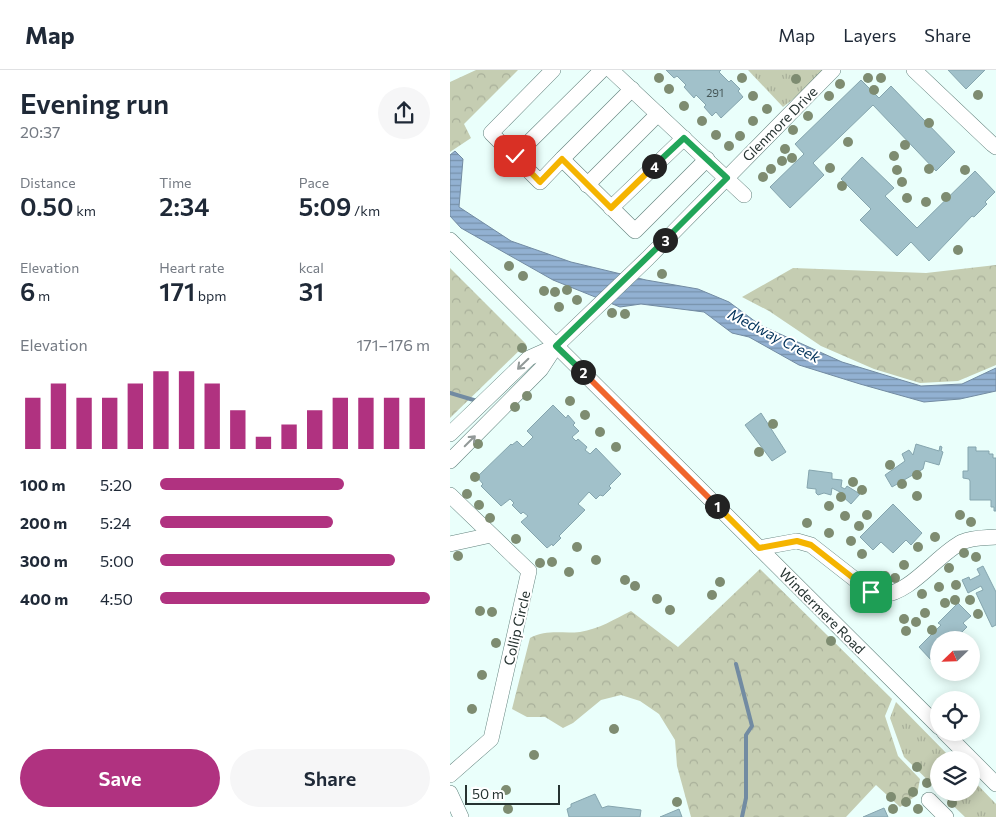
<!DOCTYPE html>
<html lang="en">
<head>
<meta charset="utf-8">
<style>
  :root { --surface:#fff; --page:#f6f6f7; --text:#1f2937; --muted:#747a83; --line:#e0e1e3; --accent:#b03280 }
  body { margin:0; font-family:Commissioner,sans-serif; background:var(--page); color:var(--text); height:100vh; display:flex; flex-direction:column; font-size:19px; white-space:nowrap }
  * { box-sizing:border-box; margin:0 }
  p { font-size:16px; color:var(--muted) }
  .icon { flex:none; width:28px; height:28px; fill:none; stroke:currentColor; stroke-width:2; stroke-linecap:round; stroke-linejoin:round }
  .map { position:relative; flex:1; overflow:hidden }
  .side { display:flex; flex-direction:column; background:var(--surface); width:450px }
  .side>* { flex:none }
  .needle { width:32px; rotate:247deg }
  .tools { position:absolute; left:480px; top:561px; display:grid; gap:10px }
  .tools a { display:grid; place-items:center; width:50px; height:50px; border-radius:50%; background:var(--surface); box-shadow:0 2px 12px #0003; font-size:25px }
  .scale { position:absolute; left:15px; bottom:12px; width:95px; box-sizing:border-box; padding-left:5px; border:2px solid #263331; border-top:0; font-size:14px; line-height:18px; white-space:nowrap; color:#263331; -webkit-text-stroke:4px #fff; paint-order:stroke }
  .pin { position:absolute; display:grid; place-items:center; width:42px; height:42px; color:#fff; margin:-21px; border-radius:10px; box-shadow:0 2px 8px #0006 }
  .km { position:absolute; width:25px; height:25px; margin:-12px; border-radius:50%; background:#222; color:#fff; font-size:14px; line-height:25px; text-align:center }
  .round { display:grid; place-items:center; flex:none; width:52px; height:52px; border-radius:26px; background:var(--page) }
  .summary { display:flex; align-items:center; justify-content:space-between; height:85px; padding:0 20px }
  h1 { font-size:28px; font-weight:600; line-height:38px }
  .stats { display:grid; grid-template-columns:repeat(3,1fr); gap:8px; height:85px; padding:5px 20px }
  .stats div { display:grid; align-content:center }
  .stats b { font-size:25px; font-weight:600 }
  .stats small { font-size:14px; font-weight:400 }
  .stats p { font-size:14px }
  .chart { height:140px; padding:10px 20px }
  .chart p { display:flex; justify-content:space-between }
  .chart svg { width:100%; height:90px; margin-top:5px; stroke:var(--accent); stroke-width:6 }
  .button { display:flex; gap:10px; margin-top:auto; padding:10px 20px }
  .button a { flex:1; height:58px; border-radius:30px; background:var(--accent); color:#fff; font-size:20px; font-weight:600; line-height:58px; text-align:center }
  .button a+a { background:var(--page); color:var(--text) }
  ul { padding:0 20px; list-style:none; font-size:16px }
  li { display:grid; grid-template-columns:80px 60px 1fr; align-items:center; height:38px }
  li i { height:12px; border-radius:6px; background:var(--accent) }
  header { display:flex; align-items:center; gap:30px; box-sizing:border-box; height:70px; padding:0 25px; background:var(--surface); border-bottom:1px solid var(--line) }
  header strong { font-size:24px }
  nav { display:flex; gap:28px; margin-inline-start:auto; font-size:18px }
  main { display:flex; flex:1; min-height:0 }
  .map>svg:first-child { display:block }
  .grass { fill:url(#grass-tufts) }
  .forest { fill:url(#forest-crowns) }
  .water { fill:url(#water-rules); stroke:#728ba2 }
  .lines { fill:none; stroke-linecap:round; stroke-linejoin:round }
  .stream { stroke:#728ba2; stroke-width:4 }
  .building { fill:#a1c1ca; stroke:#85a5ae }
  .minor-casing { stroke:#63837e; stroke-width:16 }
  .minor { stroke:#fff; stroke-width:15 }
  .tree { fill:#7e8c71 }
  .oneway { stroke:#929998 }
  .split-1-casing { stroke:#fff; stroke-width:10 }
  .split-2-casing { stroke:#fff; stroke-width:10 }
  .split-3-casing { stroke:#fff; stroke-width:10 }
  .split-4-casing { stroke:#fff; stroke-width:10 }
  .split-5-casing { stroke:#fff; stroke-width:10 }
  .split-1 { stroke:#f5b400; stroke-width:6 }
  .split-2 { stroke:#f0652b; stroke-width:6 }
  .split-3 { stroke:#22a559; stroke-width:6 }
  .split-4 { stroke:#22a559; stroke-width:6 }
  .split-5 { stroke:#f5b400; stroke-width:6 }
  .labels { text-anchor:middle; stroke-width:4; stroke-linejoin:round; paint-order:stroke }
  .number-label { font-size:11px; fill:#455657 }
  .street-label { font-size:14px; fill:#263331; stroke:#fff }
  .water-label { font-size:15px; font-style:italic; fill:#00315a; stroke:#fff }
</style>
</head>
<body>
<header>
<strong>Map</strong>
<nav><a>Map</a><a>Layers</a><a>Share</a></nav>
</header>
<main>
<section class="side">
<div class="summary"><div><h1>Evening run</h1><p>20:37</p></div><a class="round"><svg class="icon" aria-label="share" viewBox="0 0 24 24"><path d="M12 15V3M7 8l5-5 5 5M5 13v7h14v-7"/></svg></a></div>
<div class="stats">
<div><p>Distance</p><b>0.50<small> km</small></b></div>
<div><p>Time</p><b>2:34</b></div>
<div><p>Pace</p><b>5:09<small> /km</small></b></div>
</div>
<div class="stats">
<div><p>Elevation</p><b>6<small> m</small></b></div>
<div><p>Heart rate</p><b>171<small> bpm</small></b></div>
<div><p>kcal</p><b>31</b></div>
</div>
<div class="chart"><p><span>Elevation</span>171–176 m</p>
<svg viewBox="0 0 160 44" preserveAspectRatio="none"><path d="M5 44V19M15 44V12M25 44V19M35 44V19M45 44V12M55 44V6M65 44V6M75 44V12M85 44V25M95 44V38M105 44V32M115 44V25M125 44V19M135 44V19M145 44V19M155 44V19"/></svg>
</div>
<ul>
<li><b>100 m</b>5:20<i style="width:68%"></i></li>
<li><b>200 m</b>5:24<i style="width:64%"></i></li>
<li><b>300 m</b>5:00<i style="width:87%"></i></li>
<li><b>400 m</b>4:50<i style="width:100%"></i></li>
</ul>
<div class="button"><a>Save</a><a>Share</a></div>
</section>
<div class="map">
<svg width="546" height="747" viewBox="0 0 546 747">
  <defs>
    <pattern id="grass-tufts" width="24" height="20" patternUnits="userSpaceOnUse" patternTransform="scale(1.25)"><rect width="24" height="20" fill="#c5cdb2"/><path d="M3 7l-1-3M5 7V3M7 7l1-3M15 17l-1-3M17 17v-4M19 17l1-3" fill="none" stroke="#a9b09a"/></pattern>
    <pattern id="forest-crowns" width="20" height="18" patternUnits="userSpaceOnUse" patternTransform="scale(1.25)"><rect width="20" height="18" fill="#c5cdb2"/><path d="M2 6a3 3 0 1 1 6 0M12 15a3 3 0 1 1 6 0" fill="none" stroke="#a9b09a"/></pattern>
    <pattern id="water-rules" width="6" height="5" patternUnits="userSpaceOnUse" patternTransform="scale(1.25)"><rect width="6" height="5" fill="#92b1d2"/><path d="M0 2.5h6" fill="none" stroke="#7791ab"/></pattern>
  </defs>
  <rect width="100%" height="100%" fill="#eafffb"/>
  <g class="grass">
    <path d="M 298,0 L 381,0 L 333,37 Z"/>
    <path d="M 446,632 L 503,690 L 489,690 L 489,721 L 454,687 L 440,648 Z"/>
    <path d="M 521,708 L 546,734 L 546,747 L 515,747 L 490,723 L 521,722 Z"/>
  </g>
  <g class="forest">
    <path d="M 26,0 L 68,0 L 14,54 L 21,68 L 0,82 L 0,12 Z"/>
    <path d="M 546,195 L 546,295 L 508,311 L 470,313 L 424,299 L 371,276 L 319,241 L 292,227 L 343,198 L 476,203 Z"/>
    <path d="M 0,198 L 76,274 L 0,348 Z"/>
    <path d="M 310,499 L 442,629 L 435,646 L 448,686 L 470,709 L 467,725 L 450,737 L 426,715 L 396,747 L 241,747 L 227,696 L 225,670 L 209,644 L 190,631 L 171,625 L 151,630 L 123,653 L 113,658 L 95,647 L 77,647 L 62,639 L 80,568 C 97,559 112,564 130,562 C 149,559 165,549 181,541 L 228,577 Z"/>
  </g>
  <path class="water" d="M 5,81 L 13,89 L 9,137 L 61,171 L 121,192 L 196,210 L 248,219 L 279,232 L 310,255 L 392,292 L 471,316 L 512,314 L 546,298 L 546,321 L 510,329 L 474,332 L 410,314 L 349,295 L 299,267 L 282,263 L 254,242 L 191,234 L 170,237 L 103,210 L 11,158 L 0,146 L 0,85 Z"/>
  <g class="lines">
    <g class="stream">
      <path d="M 0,323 L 27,331"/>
      <path d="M 286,594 L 302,656 L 296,665 L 296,728 L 292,747"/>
    </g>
  </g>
  <g class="building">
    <path d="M 216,0 L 271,0 L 269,2 L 279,12 L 281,10 L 290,19 L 288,21 L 293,27 L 271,48 L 266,42 L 262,46 L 254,37 L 256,35 L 246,25 L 244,28 L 234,17 L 236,15 L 227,6 L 224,8 Z"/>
    <path d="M 498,0 L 535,0 L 516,19 Z"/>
    <path d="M 411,10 L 429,28 L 441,16 L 505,82 L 486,101 L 423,35 L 363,93 L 374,105 L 340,138 L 320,117 L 354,84 L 345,74 Z"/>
    <path d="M 412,87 L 444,118 L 435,126 L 467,158 L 525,101 L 545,122 L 535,132 L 537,134 L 524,147 L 522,146 L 479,191 L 461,172 L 447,186 L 410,150 L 421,139 L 391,109 Z"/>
    <path d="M 103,335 L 116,348 L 118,345 L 125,353 L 123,355 L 129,361 L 122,367 L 126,371 L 128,369 L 137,377 L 135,380 L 140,384 L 146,378 L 171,404 L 159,416 L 161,418 L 153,426 L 150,425 L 146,429 L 139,422 L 128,434 L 135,440 L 109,466 L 111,468 L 103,476 L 102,474 L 97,478 L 71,452 L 78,446 L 73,442 L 71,444 L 62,435 L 64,433 L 60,429 L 51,436 L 31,416 L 33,414 L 27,407 L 61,374 L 62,375 L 67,371 L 73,377 L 83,367 L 77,361 Z"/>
    <path d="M 311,343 L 336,382 L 322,391 L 295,355 Z"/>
    <path d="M 466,374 L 489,381 L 490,376 L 492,377 L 491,381 L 493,382 L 489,395 L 475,391 L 473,399 L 442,417 L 435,405 L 455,391 L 452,384 L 459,380 L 463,385 Z"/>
    <path d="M 518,377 L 526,377 L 526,381 L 539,381 L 539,384 L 543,384 L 543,388 L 546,388 L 546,441 L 544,441 L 544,437 L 541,437 L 541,430 L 520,430 L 520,411 L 519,409 L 513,408 L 513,401 L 518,401 Z"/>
    <path d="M 359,400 L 382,403 L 382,409 L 392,410 L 391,417 L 395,419 L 397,416 L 410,424 L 401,434 L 391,425 L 392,423 L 382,418 L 381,425 L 374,423 L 368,425 L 366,423 L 366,419 L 357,418 Z"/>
    <path d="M 443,434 L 472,463 L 461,475 L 456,470 L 443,483 L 431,472 L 423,480 L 410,467 Z"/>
    <path d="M 533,496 L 546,522 L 546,555 L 542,557 L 526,523 L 533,520 L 531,516 L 518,523 L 512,510 L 519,507 L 520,510 L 530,505 L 527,499 Z"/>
    <path d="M 508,533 L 521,546 L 513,553 L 517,557 L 504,570 L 489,570 L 489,585 L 482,591 L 469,577 L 491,555 L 488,553 Z"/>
    <path d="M 145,724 L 152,738 L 158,736 L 191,740 L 190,747 L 119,747 L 117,739 L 121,737 L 121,734 Z"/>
    <path d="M 434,738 L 438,747 L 413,747 Z"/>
    <path d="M 229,739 L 232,747 L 210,747 Z"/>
  </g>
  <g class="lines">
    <g class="minor-casing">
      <g id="minor">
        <path d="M 103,0 L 41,63 L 90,112 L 112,89"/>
        <path d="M 161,0 L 294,125"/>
        <path d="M 464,0 L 542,74 L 546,77"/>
        <path d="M 182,19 L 112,89 L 185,161 L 257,89"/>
        <path d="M 65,86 L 152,0"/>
        <path d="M 137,115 L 208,44"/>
        <path d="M 161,138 L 234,68"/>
        <path d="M 0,170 L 489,657"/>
        <path d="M 0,364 L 79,288 L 106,276"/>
        <path d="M 0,391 L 91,299 L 106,276 L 198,188 L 383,0"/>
        <path d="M 0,425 L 79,501 L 41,669 L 0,705"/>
        <path d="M 0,474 L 41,465"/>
        <path d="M 309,478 L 347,471 L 361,475 L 421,522 C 424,523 429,525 432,525 C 460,524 488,484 512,472 C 523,467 534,468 546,467"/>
        <path d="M 494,662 L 546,714"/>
        <path d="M 0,723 L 11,747"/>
        <path d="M 479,730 L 496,747"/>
      </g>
    </g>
    <use href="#minor" class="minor"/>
  </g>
  <g class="tree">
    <circle cx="209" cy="8" r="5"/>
    <circle cx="292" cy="8" r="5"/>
    <circle cx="418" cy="8" r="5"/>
    <circle cx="431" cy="8" r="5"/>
    <circle cx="346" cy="9" r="5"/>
    <circle cx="390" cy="14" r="5"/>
    <circle cx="219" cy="19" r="5"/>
    <circle cx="424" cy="20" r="5"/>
    <circle cx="528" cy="25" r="5"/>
    <circle cx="303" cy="26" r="5"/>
    <circle cx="379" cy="26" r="5"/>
    <circle cx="234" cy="36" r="5"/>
    <circle cx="317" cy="39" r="5"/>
    <circle cx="358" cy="46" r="5"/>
    <circle cx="252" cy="51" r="5"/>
    <circle cx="303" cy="51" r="5"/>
    <circle cx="479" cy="53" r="5"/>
    <circle cx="343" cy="60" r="5"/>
    <circle cx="266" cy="65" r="5"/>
    <circle cx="290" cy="66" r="5"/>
    <circle cx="398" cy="72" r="5"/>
    <circle cx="455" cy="75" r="5"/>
    <circle cx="279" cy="76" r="5"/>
    <circle cx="335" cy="79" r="5"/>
    <circle cx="444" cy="86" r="5"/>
    <circle cx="342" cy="88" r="5"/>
    <circle cx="332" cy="91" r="5"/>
    <circle cx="380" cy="98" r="5"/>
    <circle cx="321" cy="99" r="5"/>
    <circle cx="479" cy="99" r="5"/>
    <circle cx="447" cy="100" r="5"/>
    <circle cx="515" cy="100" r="5"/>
    <circle cx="313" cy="107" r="5"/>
    <circle cx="452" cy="112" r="5"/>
    <circle cx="392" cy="116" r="5"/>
    <circle cx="496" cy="127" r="5"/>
    <circle cx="457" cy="128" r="5"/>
    <circle cx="476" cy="132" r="5"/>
    <circle cx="508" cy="180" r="5"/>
    <circle cx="59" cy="196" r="5"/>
    <circle cx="212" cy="204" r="5"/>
    <circle cx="73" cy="206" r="5"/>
    <circle cx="117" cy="220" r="5"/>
    <circle cx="94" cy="221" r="5"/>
    <circle cx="105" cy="222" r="5"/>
    <circle cx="127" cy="230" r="5"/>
    <circle cx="109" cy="237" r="5"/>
    <circle cx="162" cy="243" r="5"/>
    <circle cx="175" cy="244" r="5"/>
    <circle cx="72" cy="278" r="5"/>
    <circle cx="77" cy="326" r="5"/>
    <circle cx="120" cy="331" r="5"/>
    <circle cx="65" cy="337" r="5"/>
    <circle cx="135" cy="345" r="5"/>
    <circle cx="323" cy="354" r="5"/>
    <circle cx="150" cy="362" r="5"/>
    <circle cx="28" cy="374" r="5"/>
    <circle cx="166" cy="377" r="5"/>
    <circle cx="309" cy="382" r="5"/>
    <circle cx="440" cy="395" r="5"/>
    <circle cx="467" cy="405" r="5"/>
    <circle cx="25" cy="407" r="5"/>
    <circle cx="403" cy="412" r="5"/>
    <circle cx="452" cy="414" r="5"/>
    <circle cx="412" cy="420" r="5"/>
    <circle cx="17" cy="424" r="5"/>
    <circle cx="467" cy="426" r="5"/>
    <circle cx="391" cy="427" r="5"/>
    <circle cx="29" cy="435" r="5"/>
    <circle cx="379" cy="436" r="5"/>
    <circle cx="417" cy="445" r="5"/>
    <circle cx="510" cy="445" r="5"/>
    <circle cx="395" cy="446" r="5"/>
    <circle cx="40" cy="448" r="5"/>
    <circle cx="521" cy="452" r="5"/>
    <circle cx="357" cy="453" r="5"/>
    <circle cx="409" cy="456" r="5"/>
    <circle cx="379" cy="463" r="5"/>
    <circle cx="485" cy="467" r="5"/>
    <circle cx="66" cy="469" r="5"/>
    <circle cx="401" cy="471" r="5"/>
    <circle cx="127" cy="477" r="5"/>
    <circle cx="468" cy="477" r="5"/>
    <circle cx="514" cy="483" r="5"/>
    <circle cx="412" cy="484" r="5"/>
    <circle cx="8" cy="486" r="5"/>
    <circle cx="526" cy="487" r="5"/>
    <circle cx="146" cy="490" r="5"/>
    <circle cx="102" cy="492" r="5"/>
    <circle cx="90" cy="493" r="5"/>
    <circle cx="454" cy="495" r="5"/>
    <circle cx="499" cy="498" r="5"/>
    <circle cx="119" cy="502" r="5"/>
    <circle cx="435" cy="506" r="5"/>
    <circle cx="445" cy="508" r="5"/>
    <circle cx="175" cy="510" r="5"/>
    <circle cx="270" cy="512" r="5"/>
    <circle cx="506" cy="515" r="5"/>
    <circle cx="185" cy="516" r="5"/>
    <circle cx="489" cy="517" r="5"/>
    <circle cx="472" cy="524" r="5"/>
    <circle cx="262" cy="525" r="5"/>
    <circle cx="207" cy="529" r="5"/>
    <circle cx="505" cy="530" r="5"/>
    <circle cx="520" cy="530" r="5"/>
    <circle cx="495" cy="533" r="5"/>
    <circle cx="220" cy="540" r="5"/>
    <circle cx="30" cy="541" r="5"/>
    <circle cx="42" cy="542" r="5"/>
    <circle cx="475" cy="543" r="5"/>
    <circle cx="528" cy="544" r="5"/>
    <circle cx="454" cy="549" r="5"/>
    <circle cx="466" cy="552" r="5"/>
    <circle cx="482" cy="560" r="5"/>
    <circle cx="456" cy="561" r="5"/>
    <circle cx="381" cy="571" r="5"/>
    <circle cx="46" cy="573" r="5"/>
    <circle cx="32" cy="605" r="5"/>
    <circle cx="22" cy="639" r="5"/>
    <circle cx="164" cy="659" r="5"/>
    <circle cx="84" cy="685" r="5"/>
    <circle cx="467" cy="697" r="5"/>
    <circle cx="477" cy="713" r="5"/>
    <circle cx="56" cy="720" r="5"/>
    <circle cx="463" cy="722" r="5"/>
    <circle cx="441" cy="727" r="5"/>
    <circle cx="227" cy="732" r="5"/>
    <circle cx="456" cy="732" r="5"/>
    <circle cx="502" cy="733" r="5"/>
    <circle cx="58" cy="739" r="5"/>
    <circle cx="443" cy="739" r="5"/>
    <circle cx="468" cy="739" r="5"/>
  </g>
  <defs><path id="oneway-shaft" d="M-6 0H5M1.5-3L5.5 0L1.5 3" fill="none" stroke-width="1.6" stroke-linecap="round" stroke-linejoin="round" transform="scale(1.25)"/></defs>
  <g class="oneway">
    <use href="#oneway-shaft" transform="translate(73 294) rotate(136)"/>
    <use href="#oneway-shaft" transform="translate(20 371) rotate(-45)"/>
  </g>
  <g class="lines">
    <g class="split-1-casing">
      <path id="split-1" d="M 267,436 L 309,478 L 347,471 L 361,475 L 421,522"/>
    </g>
    <g class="split-2-casing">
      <path id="split-2" d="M 133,302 L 267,436"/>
    </g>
    <g class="split-3-casing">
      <path id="split-3" d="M 133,302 L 106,276 L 215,170"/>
    </g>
    <g class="split-4-casing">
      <path id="split-4" d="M 204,96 L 234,68 L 277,108 L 215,170"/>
    </g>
    <g class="split-5-casing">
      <path id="split-5" d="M 65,86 L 90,112 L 112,89 L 161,138 L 204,96"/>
    </g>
    <use href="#split-1" class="split-1"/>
    <use href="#split-2" class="split-2"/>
    <use href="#split-3" class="split-3"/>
    <use href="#split-4" class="split-4"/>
    <use href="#split-5" class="split-5"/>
  </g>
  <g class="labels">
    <g class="number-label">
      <text x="265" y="27">291</text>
    </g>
    <g class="street-label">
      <text transform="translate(330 54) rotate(-45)" y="5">Glenmore Drive</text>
      <text transform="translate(372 541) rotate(45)" y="5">Windermere Road</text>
      <text transform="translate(67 558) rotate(-77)" y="5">Collip Circle</text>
    </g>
    <g class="water-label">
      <text transform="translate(324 266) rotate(27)" y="5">Medway Creek</text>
    </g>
  </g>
</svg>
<div class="tools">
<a><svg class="needle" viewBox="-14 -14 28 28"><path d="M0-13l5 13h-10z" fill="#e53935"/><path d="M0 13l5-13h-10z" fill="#747a83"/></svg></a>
<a><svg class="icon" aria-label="locate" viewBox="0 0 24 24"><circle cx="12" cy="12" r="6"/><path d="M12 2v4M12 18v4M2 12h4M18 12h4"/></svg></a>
<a><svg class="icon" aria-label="layers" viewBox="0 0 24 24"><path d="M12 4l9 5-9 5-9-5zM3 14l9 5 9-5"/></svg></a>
</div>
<div class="scale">50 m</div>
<div class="pin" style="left:421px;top:522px;background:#1e9e55"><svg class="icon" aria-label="arrive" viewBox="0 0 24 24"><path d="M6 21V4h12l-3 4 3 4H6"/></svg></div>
<div class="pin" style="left:65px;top:86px;background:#d93025"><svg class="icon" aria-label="check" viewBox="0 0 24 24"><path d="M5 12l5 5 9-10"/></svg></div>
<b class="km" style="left:267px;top:436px">1</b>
<b class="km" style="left:133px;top:302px">2</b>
<b class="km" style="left:215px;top:170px">3</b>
<b class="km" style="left:204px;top:96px">4</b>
</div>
</main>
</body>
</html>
